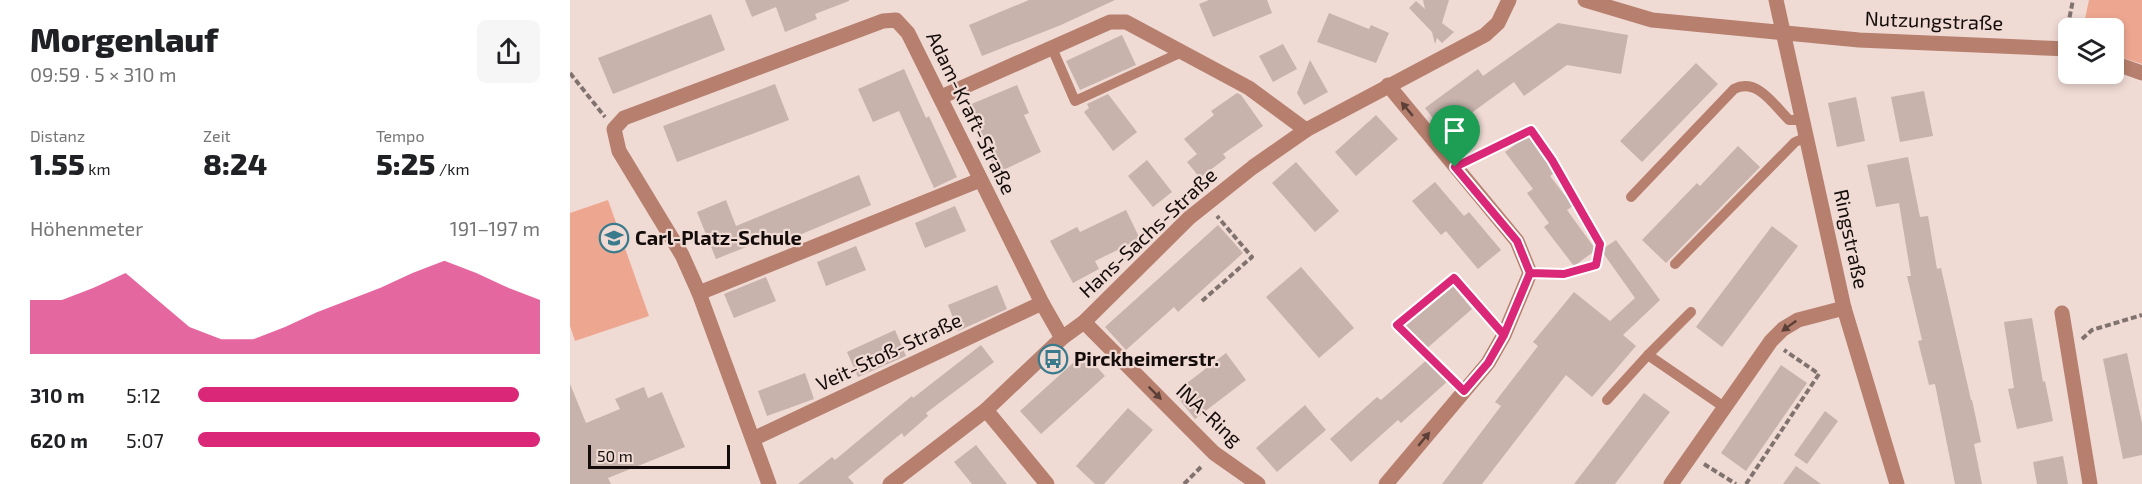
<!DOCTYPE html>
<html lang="de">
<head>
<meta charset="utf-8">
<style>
  :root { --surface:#fff; --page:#f6f6f6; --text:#202124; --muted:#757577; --accent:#db2777 }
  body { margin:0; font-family:"Exo 2",sans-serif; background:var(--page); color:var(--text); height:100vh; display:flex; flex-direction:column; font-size:22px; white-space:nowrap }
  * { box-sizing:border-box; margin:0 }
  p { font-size:20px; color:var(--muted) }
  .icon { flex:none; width:33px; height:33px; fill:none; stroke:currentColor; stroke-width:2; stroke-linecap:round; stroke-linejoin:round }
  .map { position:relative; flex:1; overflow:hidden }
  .panel { display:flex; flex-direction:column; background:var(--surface); width:570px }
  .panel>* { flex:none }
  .fabs { position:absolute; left:1488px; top:18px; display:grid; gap:12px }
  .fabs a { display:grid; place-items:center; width:66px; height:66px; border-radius:9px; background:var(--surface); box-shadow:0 3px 9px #0003; font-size:30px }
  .scale { position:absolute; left:18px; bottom:15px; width:142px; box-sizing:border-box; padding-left:6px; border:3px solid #130c0a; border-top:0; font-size:16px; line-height:21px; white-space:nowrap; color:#130c0a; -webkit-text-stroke:4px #f0dad4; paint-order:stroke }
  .pin { position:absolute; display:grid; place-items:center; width:51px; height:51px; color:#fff; margin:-62px -26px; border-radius:50% 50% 50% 0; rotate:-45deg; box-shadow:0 0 6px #0007 }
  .pin .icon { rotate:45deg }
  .round { display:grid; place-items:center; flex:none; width:63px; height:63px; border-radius:9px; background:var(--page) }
  .overview { display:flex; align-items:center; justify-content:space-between; height:102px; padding:0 30px }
  h1 { font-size:33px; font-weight:800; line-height:45px }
  .stats { display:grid; grid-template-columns:repeat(3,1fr); gap:9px; height:102px; padding:6px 30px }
  .stats div { display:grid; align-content:center }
  .stats b { font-size:30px; font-weight:800 }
  .stats small { font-size:16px; font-weight:400 }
  .stats p { font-size:16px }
  .chart { height:168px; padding:12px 30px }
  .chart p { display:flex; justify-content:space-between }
  .chart svg { width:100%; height:108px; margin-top:6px; fill:var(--accent); opacity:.7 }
  ul { padding:0 30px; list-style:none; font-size:20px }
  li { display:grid; grid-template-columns:96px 72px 1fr; align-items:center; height:45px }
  li i { height:15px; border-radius:8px; background:var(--accent) }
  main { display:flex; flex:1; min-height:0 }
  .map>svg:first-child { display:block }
  .green { fill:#eda791 }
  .building { fill:#c7b2ac }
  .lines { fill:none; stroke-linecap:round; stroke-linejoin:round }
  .path { stroke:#80726e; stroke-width:4; stroke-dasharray:6 3; stroke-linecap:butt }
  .service { stroke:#b67f6e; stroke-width:10 }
  .minor { stroke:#b67f6e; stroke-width:15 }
  .tertiary { stroke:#b67f6e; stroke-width:15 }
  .oneway { fill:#5c4037 }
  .route-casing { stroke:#fff; stroke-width:12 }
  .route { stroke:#db2777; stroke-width:8 }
  .labels { text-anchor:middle; stroke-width:4.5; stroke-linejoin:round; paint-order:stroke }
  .street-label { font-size:20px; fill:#130c0a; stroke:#f0dad4 }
  .poi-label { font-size:20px; font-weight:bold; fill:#130c0a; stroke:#f0dad4; text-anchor:start }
</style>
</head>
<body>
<main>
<section class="panel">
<div class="overview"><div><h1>Morgenlauf</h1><p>09:59 · 5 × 310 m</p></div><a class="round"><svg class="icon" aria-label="share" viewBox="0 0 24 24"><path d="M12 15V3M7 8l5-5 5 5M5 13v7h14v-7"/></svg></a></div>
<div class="stats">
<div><p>Distanz</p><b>1.55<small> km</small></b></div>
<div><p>Zeit</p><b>8:24</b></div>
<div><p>Tempo</p><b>5:25<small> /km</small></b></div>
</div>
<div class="chart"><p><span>Höhenmeter</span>191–197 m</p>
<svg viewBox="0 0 160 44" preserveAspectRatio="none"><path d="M0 44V22L10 22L20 17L30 11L40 22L50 33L60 38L70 38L80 33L90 27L100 22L110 17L120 11L130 6L140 11L150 17L160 22V44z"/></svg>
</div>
<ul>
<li><b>310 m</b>5:12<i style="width:94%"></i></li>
<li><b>620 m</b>5:07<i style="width:100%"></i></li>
</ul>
</section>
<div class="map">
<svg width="1572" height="484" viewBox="0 0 1572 484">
  <rect width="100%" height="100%" fill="#f0dad4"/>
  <g class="green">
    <path d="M 1519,0 L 1572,0 L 1572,64 L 1544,55 L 1544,28 L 1513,28 Z"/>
    <path d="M 38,200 L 79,316 L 5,341 L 0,326 L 0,213 Z"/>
  </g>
  <g class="building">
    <path d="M 175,0 L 279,0 L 279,1 L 245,14 L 247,19 L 215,32 L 206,7 L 182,17 Z"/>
    <path d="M 459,0 L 545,0 L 491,25 L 412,56 L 399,25 Z"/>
    <path d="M 639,0 L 697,0 L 702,13 L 643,37 L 629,4 Z"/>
    <path d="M 853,0 L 879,0 L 872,23 L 884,32 L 872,43 L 867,38 L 865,44 L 862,32 L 839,8 L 846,1 L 855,9 Z"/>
    <path d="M 759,13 L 799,29 L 801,25 L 819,33 L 806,63 L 747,42 Z"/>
    <path d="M 141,14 L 155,50 L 43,94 L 28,58 Z"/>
    <path d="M 988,23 L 1058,35 L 1051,74 L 997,65 L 954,96 L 944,82 L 874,133 L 855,108 L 908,69 L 913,76 Z"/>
    <path d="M 552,35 L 566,65 L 510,90 L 496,61 Z"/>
    <path d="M 713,44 L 727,69 L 703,82 L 689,56 Z"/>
    <path d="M 740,60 L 758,92 L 734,105 L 727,93 Z"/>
    <path d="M 1126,63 L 1148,84 L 1072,162 L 1050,141 Z"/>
    <path d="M 334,69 L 356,118 L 359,116 L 387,177 L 364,188 L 329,111 L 303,122 L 288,89 Z"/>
    <path d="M 205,84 L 219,120 L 107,162 L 93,126 Z"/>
    <path d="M 447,85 L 459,113 L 454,115 L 471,152 L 427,173 L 416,150 L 418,149 L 399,105 Z"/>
    <path d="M 1354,91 L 1363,136 L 1330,142 L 1321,97 Z"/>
    <path d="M 667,93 L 671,95 L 693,126 L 653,154 L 656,158 L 630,178 L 617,162 L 627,154 L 614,139 L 644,115 L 641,111 Z"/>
    <path d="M 538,94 L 567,132 L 543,151 L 514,112 L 519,108 L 517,104 Z"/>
    <path d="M 1286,97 L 1295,141 L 1267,147 L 1258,103 Z"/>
    <path d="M 806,115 L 828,139 L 786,176 L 765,152 Z"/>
    <path d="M 958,135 L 986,172 L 980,176 L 1003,206 L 997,210 L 1026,250 L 1004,266 L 974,227 L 979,223 L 957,193 L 963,189 L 935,152 Z"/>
    <path d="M 1168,146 L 1190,167 L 1096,263 L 1072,240 L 1127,183 L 1130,186 Z"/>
    <path d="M 1338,157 L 1350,217 L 1358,216 L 1367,269 L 1371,268 L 1401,400 L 1402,400 L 1411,442 L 1404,444 L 1412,484 L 1385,484 L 1365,384 L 1359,385 L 1348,341 L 1352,340 L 1337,276 L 1341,276 L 1329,203 L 1306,207 L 1297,165 Z"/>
    <path d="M 577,160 L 602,192 L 583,207 L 558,176 Z"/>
    <path d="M 726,162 L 769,211 L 745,232 L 702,183 Z"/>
    <path d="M 289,175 L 301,205 L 203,246 L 199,238 L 146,259 L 127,212 L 156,200 L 166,226 Z"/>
    <path d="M 865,182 L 894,216 L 899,212 L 931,250 L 908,269 L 876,231 L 871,235 L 842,201 Z"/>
    <path d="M 385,206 L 396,231 L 355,248 L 345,223 Z"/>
    <path d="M 556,210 L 570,239 L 525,261 L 529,269 L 503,283 L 480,241 L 507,227 L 510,232 Z"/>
    <path d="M 648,225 L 673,253 L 608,312 L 604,307 L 556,350 L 535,327 Z"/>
    <path d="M 1202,226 L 1228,246 L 1152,347 L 1126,327 Z"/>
    <path d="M 1046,240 L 1090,300 L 1053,335 L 1066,346 L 1022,397 L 996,375 L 912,484 L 872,484 L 931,406 L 925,402 L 968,346 L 963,342 L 1004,292 L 1040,321 L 1065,298 L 1031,250 Z"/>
    <path d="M 286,246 L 296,270 L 256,286 L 247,262 Z"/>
    <path d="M 731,267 L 784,328 L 749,358 L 696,297 Z"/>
    <path d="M 196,277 L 206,301 L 164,318 L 154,294 Z"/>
    <path d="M 427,285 L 437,309 L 388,331 L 378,305 Z"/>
    <path d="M 882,285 L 902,309 L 855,350 L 834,326 Z"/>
    <path d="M 1462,318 L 1473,382 L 1475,381 L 1483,421 L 1447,429 L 1438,389 L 1444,388 L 1434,322 Z"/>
    <path d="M 325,330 L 336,356 L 288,377 L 277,352 Z"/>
    <path d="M 411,345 L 424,362 L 356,413 L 358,416 L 334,437 L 332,433 L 278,477 L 284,484 L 228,484 L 262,457 L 265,460 L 342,396 L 343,398 Z"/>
    <path d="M 514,353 L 535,376 L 471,434 L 450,411 Z"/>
    <path d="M 656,353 L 676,380 L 625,419 L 604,393 Z"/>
    <path d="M 1557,353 L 1572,423 L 1572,455 L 1553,459 L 1533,359 Z"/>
    <path d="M 859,358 L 879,380 L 831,423 L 828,420 L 781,462 L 760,439 L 807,397 L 811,400 Z"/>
    <path d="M 1211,365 L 1237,383 L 1176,471 L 1151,453 Z"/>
    <path d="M 235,373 L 244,399 L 197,416 L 188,391 Z"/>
    <path d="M 0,384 L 16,423 L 50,409 L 45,399 L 74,387 L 78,398 L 92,392 L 115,447 L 38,478 L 41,484 L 0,484 Z"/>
    <path d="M 1074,393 L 1100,412 L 1083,434 L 1045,484 L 1004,484 Z"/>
    <path d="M 735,405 L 756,430 L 707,472 L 686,448 Z"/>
    <path d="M 558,408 L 583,430 L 534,484 L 525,484 L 506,466 Z"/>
    <path d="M 1255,411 L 1268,421 L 1237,464 L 1224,455 Z"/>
    <path d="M 406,445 L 437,484 L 402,484 L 384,462 Z"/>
    <path d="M 1493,456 L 1498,484 L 1467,484 L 1463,462 Z"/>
    <path d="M 1226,466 L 1251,484 L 1213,484 Z"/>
  </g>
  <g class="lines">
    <g class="path">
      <path d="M 1496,35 L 1503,0"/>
      <path d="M 0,73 L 35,117"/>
      <path d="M 899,160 L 961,130 L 982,160 L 1030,244 L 1026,265 L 994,274 L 976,273"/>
      <path d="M 632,301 L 682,257 L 647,216"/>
      <path d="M 1512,339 L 1522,330 L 1572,315"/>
      <path d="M 883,380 L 827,325 L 884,278 L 923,323"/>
      <path d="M 1134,464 L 1166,484"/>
      <path d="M 614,484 L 633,465"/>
      <path d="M 1176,484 L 1249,374 L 1214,350"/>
    </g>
    <g class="service">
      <path d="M 482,48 L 505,101 L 612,52"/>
      <path d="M 1061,197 L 1164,89 C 1187,77 1204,105 1219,120 L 1234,120"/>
      <path d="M 1105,264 L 1225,142 L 1237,137"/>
      <path d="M 1078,355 L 1154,407"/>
      <path d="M 1037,400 L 1078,355 L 1121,312"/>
    </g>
    <g class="minor">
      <path d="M 1015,0 L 1082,20 L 1289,40 L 1498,49"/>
      <path d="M 1544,63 L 1572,73"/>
      <path d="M 371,97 L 540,22 L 556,22 L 679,88 L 736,130"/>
      <path d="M 129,293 L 410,180"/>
      <path d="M 1492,313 L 1520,484"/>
      <path d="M 514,322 L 644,453 L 688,484"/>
      <path d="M 416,410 L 477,484"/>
      <path d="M 183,439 L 472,303"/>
      <path d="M 199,484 L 129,293 L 112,255 L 49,151 L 44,129 L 54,118 L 313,21 L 326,20 L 338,33 L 472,303 L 492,338"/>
      <path d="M 320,484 L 416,410 L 492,338 L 514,322 L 619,218 L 683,167 L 736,130 L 915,35 L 928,23 L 939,0"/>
      <path d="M 816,484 L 918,363 L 934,335 L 960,273 L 947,241 L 818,85"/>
      <path d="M 1101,484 L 1201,341 L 1213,329 L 1228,320 L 1274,308"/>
    </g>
    <path class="tertiary" d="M 1206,0 L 1274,308 L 1327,484"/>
  </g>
  <defs><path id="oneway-solid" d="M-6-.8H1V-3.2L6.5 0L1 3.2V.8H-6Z" transform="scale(1.5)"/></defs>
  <g class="oneway">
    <use href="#oneway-solid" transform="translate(837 109) rotate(-130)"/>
    <use href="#oneway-solid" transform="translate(1219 326) rotate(144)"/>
    <use href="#oneway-solid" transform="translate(585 393) rotate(45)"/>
    <use href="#oneway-solid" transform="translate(854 439) rotate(-50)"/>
  </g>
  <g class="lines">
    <g class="route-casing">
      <path id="route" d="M 885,167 L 947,241 L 960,273 L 934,335 L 884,278 L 827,325 L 894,391 L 918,363 L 934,335 L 960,273 L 994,274 L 1026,265 L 1030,244 L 982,160 L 961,130 L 885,167"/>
    </g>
    <use href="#route" class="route"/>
  </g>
  <defs>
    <g id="school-ring" transform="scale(1.5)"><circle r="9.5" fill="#f0dad4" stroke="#397a8c" stroke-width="1.5"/><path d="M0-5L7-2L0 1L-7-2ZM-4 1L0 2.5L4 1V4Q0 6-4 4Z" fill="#397a8c"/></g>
    <g id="bus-ring" transform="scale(1.5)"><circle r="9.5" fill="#f0dad4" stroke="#397a8c" stroke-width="1.5"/><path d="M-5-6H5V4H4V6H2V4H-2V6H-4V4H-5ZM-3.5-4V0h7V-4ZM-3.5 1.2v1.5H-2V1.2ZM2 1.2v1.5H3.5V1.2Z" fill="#397a8c"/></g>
  </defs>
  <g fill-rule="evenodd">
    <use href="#school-ring" x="44" y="238"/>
    <use href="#bus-ring" x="483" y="359"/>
  </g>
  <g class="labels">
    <g class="street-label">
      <text transform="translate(1364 21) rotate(2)" y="7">Nutzungstraße</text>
      <text transform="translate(401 113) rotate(64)" y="7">Adam-Kraft-Straße</text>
      <text transform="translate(578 233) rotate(-43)" y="7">Hans-Sachs-Straße</text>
      <text transform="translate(1281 239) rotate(78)" y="7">Ringstraße</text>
      <text transform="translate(319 352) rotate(-25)" y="7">Veit-Stoß-Straße</text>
      <text transform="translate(639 415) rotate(43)" y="7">INA-Ring</text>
    </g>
    <g class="poi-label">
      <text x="65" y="245">Carl-Platz-Schule</text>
      <text x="504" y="366">Pirckheimerstr.</text>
    </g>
  </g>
</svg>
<div class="fabs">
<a><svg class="icon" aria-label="layers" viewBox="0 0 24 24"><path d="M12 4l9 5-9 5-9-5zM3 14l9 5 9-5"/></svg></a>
</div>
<div class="scale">50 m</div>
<div class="pin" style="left:885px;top:167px;background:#1e9e55"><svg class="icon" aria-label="arrive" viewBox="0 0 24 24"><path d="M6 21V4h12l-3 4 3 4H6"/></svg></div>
</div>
</main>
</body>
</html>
